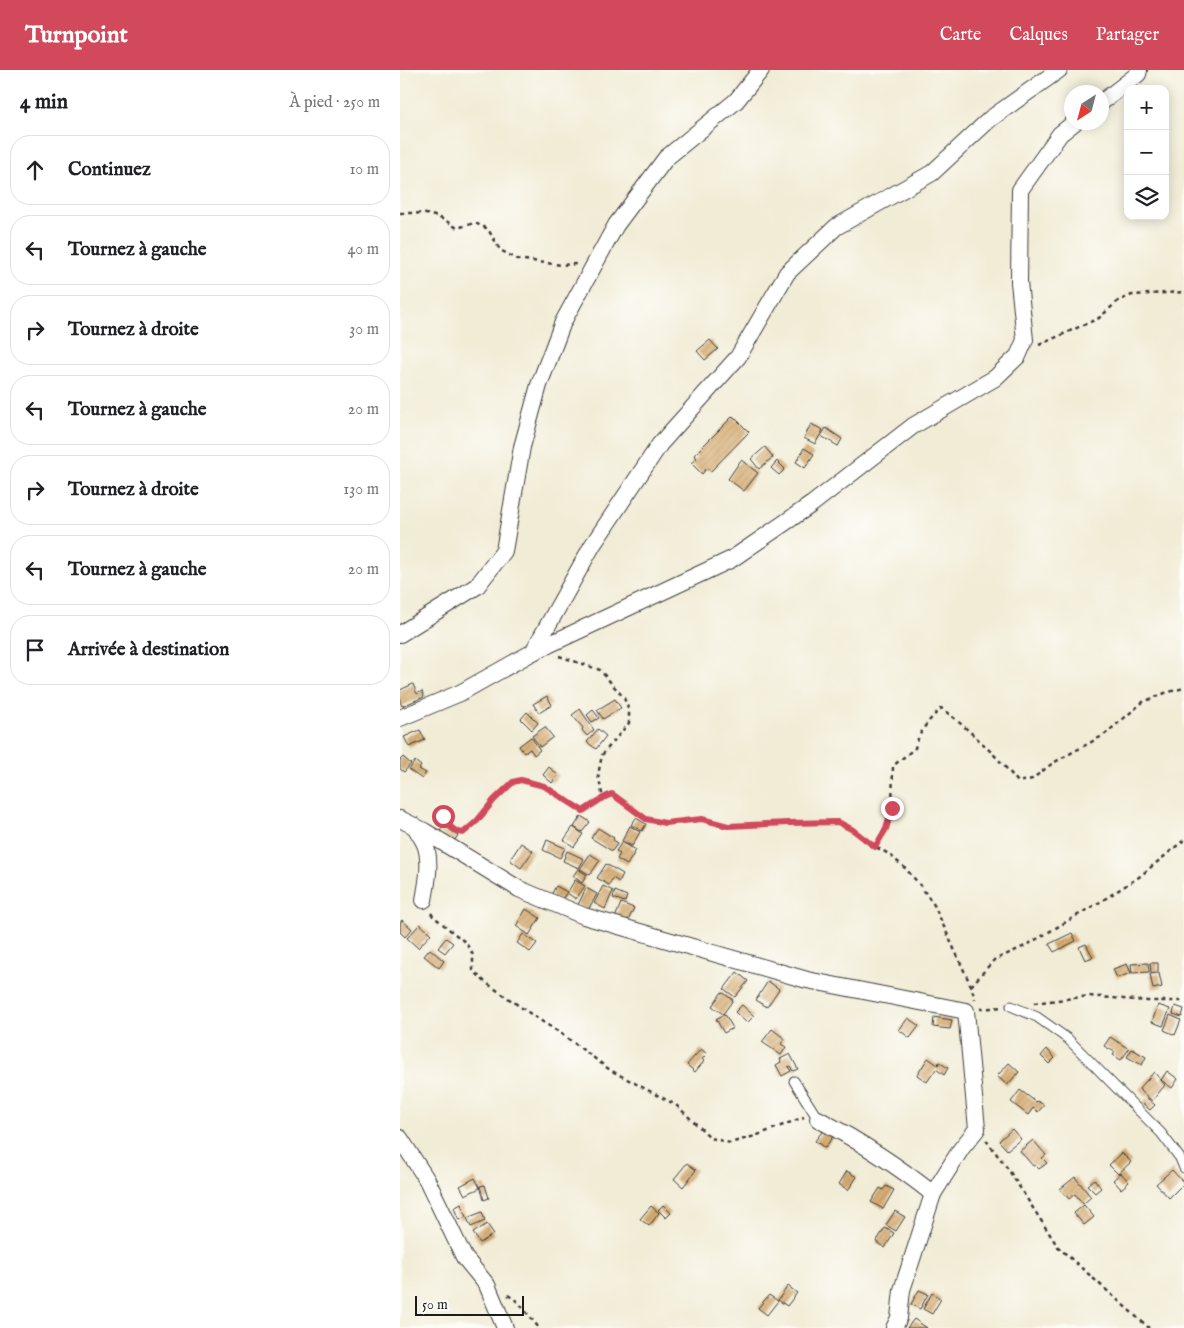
<!DOCTYPE html>
<html lang="fr">
<meta charset="utf-8">
<style>
:root{--surface:#fff;--page:#f6f6f6;--text:#202124;--muted:#757577;--line:#e0e0e0;--accent:#d1495b}
body{margin:0;font-family:"IM FELL English",serif;background:var(--page);color:var(--text)}
.controls{position:absolute;right:15px;top:15px;display:grid;overflow:hidden;border-radius:10px;box-shadow:0 2px 12px #0003}
.controls button{width:45px;height:45px;display:grid;place-items:center;padding:0;border:0;border-bottom:1px solid var(--line);background:var(--surface);color:var(--text);font:25px sans-serif}
.compass{position:absolute;left:664px;top:15px;width:45px;height:45px;border-radius:50%;background:var(--surface);box-shadow:0 2px 12px #0003;rotate:216deg}
.scale{position:absolute;left:15px;bottom:12px;width:109px;box-sizing:border-box;padding-left:5px;border:2px solid #1c1c1c;border-top:0;font-size:14px;line-height:18px;white-space:nowrap;color:#1c1c1c;-webkit-text-stroke:4px #fdfcf7;paint-order:stroke}
.stop{position:absolute;width:15px;height:15px;margin:-11px;border:4px solid #d1495b;border-radius:50%;background:#fff}
.stop.end{background:#d1495b;border-color:#fff;box-shadow:0 1px 5px #0008}
.list{margin:0;padding:0;list-style:none}
h2{display:flex;justify-content:space-between;align-items:center;height:65px;margin:0;padding:0 20px;font-size:21px}
h2 small{font-size:16px;font-weight:400;color:var(--muted)}
.list li{display:grid;grid-template-columns:32px 1fr auto;gap:15px;align-items:center;box-sizing:border-box;height:70px;margin:0 10px 10px;padding:0 10px;border:1px solid var(--line);border-radius:20px}
.list b{display:block;font-size:19px;white-space:nowrap}
.list em{font-size:16px;font-style:normal;color:var(--muted)}
.icon{flex:none;width:28px;height:28px;fill:none;stroke:currentColor;stroke-width:2;stroke-linecap:round;stroke-linejoin:round}
.map{position:relative;flex:none;width:784px;height:1258px;overflow:hidden}
header{display:flex;align-items:center;gap:30px;box-sizing:border-box;height:70px;padding:0 25px;background:var(--accent);color:#fff}
header strong{font-size:24px}
nav{display:flex;gap:28px;margin-inline-start:auto;font-size:18px}
main{display:flex}
aside{flex:1;background:var(--surface)}
.map>svg:first-child{display:block}
</style>
<header>
<strong>Turnpoint</strong>
<nav><a>Carte</a><a>Calques</a><a>Partager</a></nav>
</header>
<main>
<aside>
<h2>4 min<small>À pied · 250 m</small></h2>
<ul class="list">
<li><svg class="icon" aria-label="ahead" viewBox="0 0 24 24"><path d="M12 20V5M6 11l6-6 6 6"/></svg><div><b>Continuez</b></div><em>10 m</em></li>
<li><svg class="icon" aria-label="left" viewBox="0 0 24 24"><path d="M17 20v-9H6M10 6l-5 5 5 5"/></svg><div><b>Tournez à gauche</b></div><em>40 m</em></li>
<li><svg class="icon" aria-label="right" viewBox="0 0 24 24"><path d="M7 20v-9h11M14 6l5 5-5 5"/></svg><div><b>Tournez à droite</b></div><em>30 m</em></li>
<li><svg class="icon" aria-label="left" viewBox="0 0 24 24"><path d="M17 20v-9H6M10 6l-5 5 5 5"/></svg><div><b>Tournez à gauche</b></div><em>20 m</em></li>
<li><svg class="icon" aria-label="right" viewBox="0 0 24 24"><path d="M7 20v-9h11M14 6l5 5-5 5"/></svg><div><b>Tournez à droite</b></div><em>130 m</em></li>
<li><svg class="icon" aria-label="left" viewBox="0 0 24 24"><path d="M17 20v-9H6M10 6l-5 5 5 5"/></svg><div><b>Tournez à gauche</b></div><em>20 m</em></li>
<li><svg class="icon" aria-label="arrive" viewBox="0 0 24 24"><path d="M6 21V4h12l-3 4 3 4H6"/></svg><div><b>Arrivée à destination</b></div></li>
</ul>
</aside>
<div class="map">
<svg width="784" height="1258" viewBox="0 0 784 1258">
<defs>
<pattern id="building-hatch" width="6" height="6" patternUnits="userSpaceOnUse" patternTransform="scale(1.25)"><rect width="6" height="6" fill="#d7ad73"/><path d="M-1 1l2-2M0 6l6-6M5 7l2-2" fill="none" stroke="#b89463"/></pattern>
</defs>
<rect width="100%" height="100%" fill="#fdfcf7"/>
<filter id="ink" filterUnits="userSpaceOnUse"><feTurbulence type="fractalNoise" baseFrequency=".02" numOctaves="2"/><feDisplacementMap in="SourceGraphic" scale="10" xChannelSelector="R" yChannelSelector="G"/><feConvolveMatrix kernelMatrix="1 2 1 2 8 2 1 2 1" color-interpolation-filters="sRGB"/></filter>
<filter id="wash" filterUnits="userSpaceOnUse"><feTurbulence type="fractalNoise" baseFrequency=".0096" numOctaves="4" result="noise"/><feDisplacementMap in="SourceGraphic" scale="20" xChannelSelector="R" yChannelSelector="G"/><feGaussianBlur stdDeviation="1.12" result="paint"/><feColorMatrix in="noise" values="0 0 0 0 0 0 0 0 0 0 0 0 0 0 0 0 0 1.4 0 .05"/><feComposite in="paint" operator="in"/></filter>
<g filter="url(#wash)">
<rect width="100%" height="100%" fill="#f1ecd6"/>
<g id="blocks">
<g fill="url(#building-hatch)">
<polygon points="310,270 318,279 305,290 297,281"/>
<polygon points="333,346 349,362 311,401 307,398 302,404 291,393 297,388 294,385"/>
<polygon points="411,354 423,360 415,374 404,368"/>
<polygon points="426,358 442,369 438,376 421,366"/>
<polygon points="365,377 373,387 359,399 351,389"/>
<polygon points="404,378 414,384 405,398 396,392"/>
<polygon points="341,390 358,403 344,421 328,409"/>
<polygon points="377,391 385,399 379,405 371,398"/>
<polygon points="13,614 17,624 22,621 24,627 2,636 0,632 0,620"/>
<polygon points="147,626 152,635 139,643 133,634"/>
<polygon points="215,629 221,638 203,649 197,640"/>
<polygon points="180,639 194,660 187,666 182,660 183,658 172,645"/>
<polygon points="193,640 199,648 192,652 187,645"/>
<polygon points="127,642 138,653 132,660 121,649"/>
<polygon points="145,657 153,667 140,677 132,666"/>
<polygon points="198,659 206,666 196,679 187,672"/>
<polygon points="20,660 25,670 9,677 4,667"/>
<polygon points="131,667 140,680 134,685 130,679 124,683 119,676"/>
<polygon points="3,687 11,694 4,702 0,699 0,690"/>
<polygon points="15,691 21,696 19,699 26,703 22,709 9,700"/>
<polygon points="149,697 158,705 152,713 143,705"/>
<polygon points="181,746 190,752 182,762 174,757"/>
<polygon points="236,748 246,754 242,761 231,755"/>
<polygon points="44,755 58,765 53,773 39,763"/>
<polygon points="230,756 240,762 232,776 222,771"/>
<polygon points="173,757 183,764 174,777 164,770"/>
<polygon points="198,758 214,768 213,770 218,773 212,781 191,768"/>
<polygon points="147,770 165,778 160,788 143,780"/>
<polygon points="222,772 236,780 227,795 217,789 220,784 216,781"/>
<polygon points="121,773 133,781 121,798 110,790"/>
<polygon points="167,781 184,789 179,798 163,791"/>
<polygon points="190,784 200,790 190,805 180,799"/>
<polygon points="206,794 223,804 219,812 213,808 209,815 197,808"/>
<polygon points="178,799 187,805 182,813 173,806"/>
<polygon points="175,810 185,816 176,829 167,823"/>
<polygon points="156,816 167,822 161,831 151,825"/>
<polygon points="203,816 213,821 205,839 194,833"/>
<polygon points="186,818 197,824 188,840 178,835"/>
<polygon points="215,821 227,826 225,832 213,828"/>
<polygon points="221,833 234,838 227,853 215,848"/>
<polygon points="126,839 140,848 129,865 116,856"/>
<polygon points="2,850 12,859 5,867 0,862 0,853"/>
<polygon points="20,854 31,864 18,878 7,868"/>
<polygon points="672,863 676,871 654,882 649,874"/>
<polygon points="123,864 137,873 130,882 117,873"/>
<polygon points="46,868 53,873 45,883 38,878"/>
<polygon points="686,874 693,887 685,890 679,877"/>
<polygon points="30,879 44,891 39,898 24,886"/>
<polygon points="748,893 749,902 732,903 731,894"/>
<polygon points="750,893 758,893 758,901 751,902"/>
<polygon points="727,894 731,903 717,908 713,899"/>
<polygon points="337,902 348,911 335,927 324,919"/>
<polygon points="759,903 762,917 753,919 750,904"/>
<polygon points="368,911 379,919 367,937 356,930"/>
<polygon points="322,922 333,930 323,944 312,936"/>
<polygon points="342,935 354,946 347,953 335,942"/>
<polygon points="758,935 770,939 763,956 752,952"/>
<polygon points="775,936 784,939 782,947 773,944"/>
<polygon points="325,944 333,958 324,963 316,949"/>
<polygon points="770,945 781,950 775,965 764,960"/>
<polygon points="534,947 552,950 550,959 533,957"/>
<polygon points="508,948 519,956 510,968 499,960"/>
<polygon points="372,959 385,969 381,974 386,977 381,985 362,972"/>
<polygon points="710,967 729,979 721,990 713,985 715,982 704,976"/>
<polygon points="301,979 307,984 302,989 304,991 295,1002 287,995"/>
<polygon points="647,979 655,988 649,994 641,986"/>
<polygon points="732,979 746,987 742,995 727,987"/>
<polygon points="390,984 398,999 393,1001 390,996 388,997 391,1001 382,1006 376,995 381,992 380,989"/>
<polygon points="528,988 538,995 539,992 548,998 544,1005 536,999 527,1012 517,1005"/>
<polygon points="609,993 619,1002 607,1015 597,1006"/>
<polygon points="767,1001 778,1009 772,1018 761,1010"/>
<polygon points="754,1002 765,1015 752,1031 739,1019"/>
<polygon points="620,1020 636,1032 637,1031 644,1035 638,1042 633,1038 628,1045 611,1032"/>
<polygon points="747,1028 755,1035 750,1040 742,1033"/>
<polygon points="425,1058 434,1065 425,1078 415,1071"/>
<polygon points="612,1059 621,1069 607,1080 599,1071"/>
<polygon points="633,1070 646,1085 642,1088 647,1093 639,1099 635,1095 633,1096 620,1081"/>
<polygon points="722,1083 731,1092 718,1104 709,1095"/>
<polygon points="287,1093 296,1100 283,1117 274,1109"/>
<polygon points="772,1100 784,1113 769,1128 756,1114"/>
<polygon points="447,1101 457,1107 448,1120 439,1114"/>
<polygon points="721,1103 729,1112 721,1119 713,1110"/>
<polygon points="675,1107 691,1127 683,1134 675,1124 669,1129 660,1119"/>
<polygon points="75,1108 80,1118 65,1125 60,1116"/>
<polygon points="694,1109 701,1118 695,1123 687,1115"/>
<polygon points="85,1115 89,1128 84,1130 80,1116"/>
<polygon points="486,1116 494,1120 483,1139 471,1132 480,1118 483,1120"/>
<polygon points="61,1134 66,1147 59,1150 54,1138"/>
<polygon points="263,1135 271,1143 266,1148 258,1140"/>
<polygon points="684,1135 694,1147 684,1155 674,1143"/>
<polygon points="251,1136 259,1143 249,1156 240,1149"/>
<polygon points="495,1141 505,1147 496,1161 486,1155"/>
<polygon points="82,1142 85,1151 71,1157 67,1148"/>
<polygon points="87,1154 94,1164 80,1173 73,1163"/>
<polygon points="485,1158 494,1163 485,1178 476,1172"/>
<polygon points="388,1216 397,1223 387,1236 378,1230"/>
<polygon points="519,1220 528,1224 520,1239 511,1234"/>
<polygon points="532,1223 541,1229 532,1244 523,1239"/>
<polygon points="369,1225 378,1231 367,1245 358,1238"/>
<polygon points="514,1249 527,1258 507,1258"/>
</g>
</g>
</g>
<g filter="url(#ink)">
<use href="#blocks" fill-opacity="0" stroke="#3c3b38" stroke-width="1"/>
<g fill="none" stroke-linecap="round" stroke-linejoin="round">
<g stroke="#3c3b38" stroke-width="11">
<g id="service">
<polyline points="611,936 637,947 668,969 761,1063 780,1088 784,1098"/>
<polyline points="394,1011 418,1049"/>
</g>
</g>
<g stroke="#3c3b38" stroke-width="18">
<g id="minor">
<polyline points="702,32 738,4 739,0"/>
<polyline points="0,564 77,516 104,481 122,377 139,315 163,252 216,155 266,88 336,31 361,0"/>
<polyline points="133,582 192,476 260,374 338,287 387,203 436,157 532,103 590,49 659,0"/>
<polyline points="0,648 60,623 133,582 332,489 412,434 513,356 595,308 618,286 625,270 619,212 620,120 660,64 675,52"/>
<polyline points="0,749 24,761 119,819 184,846 407,910 566,941 577,1059 561,1079 533,1124 502,1220 499,1248 494,1258"/>
<path d="M15,756C18,763 24,770 26,777C31,794 27,813 24,830"/>
<path d="M418,1049C459,1071 497,1095 533,1124"/>
<polyline points="0,1068 27,1110 64,1187 87,1215 105,1258"/>
</g>
</g>
<g stroke="#3c3b38" stroke-width="2.5" stroke-dasharray="4 4" stroke-linecap="butt">
<path d="M0,143C26,143 36,143 57,158L75,153L88,159L100,180L117,189L161,195L177,194"/>
<polyline points="639,275 699,248 718,231 732,225 784,222"/>
<polyline points="159,586 200,600 224,628 229,641 229,653 202,685 198,705 203,728"/>
<path d="M35,750L39,746H43C48,753 53,762 63,763L77,751L94,730L113,712L121,710L144,716L183,741L203,728L212,723L245,749L265,753L302,749L328,756L388,753L438,752L453,760L470,774L489,784L506,799L520,815L534,835L571,916L575,929"/>
<path d="M475,777L486,759L492,738L493,696L515,678L519,666L527,653L541,638C570,660 595,684 618,712L632,709L653,693L704,665L743,632L765,623L784,618"/>
<polyline points="31,843 33,846 66,873 73,885 73,900 85,912 135,947 162,964 210,1000 276,1035 311,1068 330,1073 355,1066 404,1047"/>
<polyline points="571,916 594,890 625,876 700,832 739,807 784,770"/>
<polyline points="634,933 689,926 747,931 784,931"/>
<polyline points="580,939 602,937"/>
<polyline points="586,1070 608,1099 658,1177 749,1258"/>
<polyline points="108,1225 118,1232 139,1258"/>
</g>
<use href="#service" stroke="#fff" stroke-width="9"/>
<use href="#minor" stroke="#fff" stroke-width="16"/>
</g>
</g>
<g fill="none" stroke-linecap="round" stroke-linejoin="round" filter="url(#ink)">
<path stroke="#d1495b" stroke-width="6" d="M43,746C48,754 53,762 63,763L77,751L94,730L113,712L121,710L144,716L183,741L203,728L212,724L246,749L265,753L302,749L328,756L388,753L438,752L453,760L475,777L486,759L492,738"/>
</g>
</svg>
<div class="controls">
<button>+</button>
<button>−</button>
<button><svg class="icon" aria-label="layers" viewBox="0 0 24 24"><path d="M12 4l9 5-9 5-9-5zM3 14l9 5 9-5"/></svg></button>
</div>
<svg class="compass" viewBox="-18 -18 36 36"><path d="M0-13l5 13h-10z" fill="#e53935"/><path d="M0 13l5-13h-10z" fill="#757577"/></svg>
<div class="scale">50 m</div>
<div class="stop" style="left:43px;top:746px"></div>
<div class="stop end" style="left:492px;top:738px"></div>
</div>
</main>
